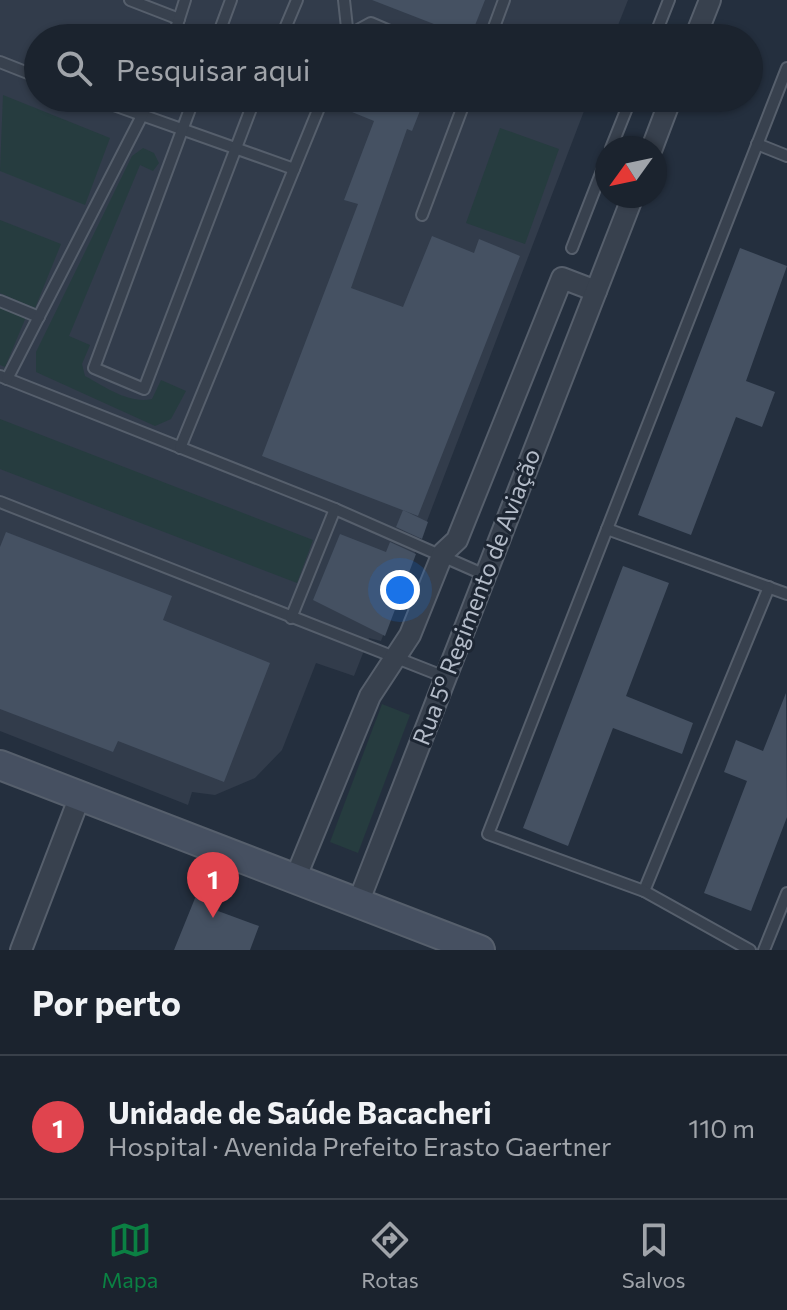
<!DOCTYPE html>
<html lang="pt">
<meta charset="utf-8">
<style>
:root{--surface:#1b232e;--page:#282f3a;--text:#f1f3f6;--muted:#a0a4aa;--line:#39404a;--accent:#0b8043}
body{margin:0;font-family:Commissioner,sans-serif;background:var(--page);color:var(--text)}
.compass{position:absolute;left:595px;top:136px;width:72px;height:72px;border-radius:50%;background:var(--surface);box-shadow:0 2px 6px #0004;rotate:237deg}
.you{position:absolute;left:400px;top:590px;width:28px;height:28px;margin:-20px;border:6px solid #fff;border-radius:50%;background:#1a73e8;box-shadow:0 0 0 12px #1a73e833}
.badge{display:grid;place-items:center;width:52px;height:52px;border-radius:50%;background:var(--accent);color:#fff;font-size:26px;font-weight:700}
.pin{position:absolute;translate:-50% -66px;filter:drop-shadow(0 2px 4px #0008)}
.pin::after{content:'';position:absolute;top:42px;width:28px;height:24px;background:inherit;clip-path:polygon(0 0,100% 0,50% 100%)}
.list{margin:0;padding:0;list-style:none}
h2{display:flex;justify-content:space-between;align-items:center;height:104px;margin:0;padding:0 32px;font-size:34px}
h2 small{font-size:26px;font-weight:400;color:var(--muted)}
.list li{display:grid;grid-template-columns:52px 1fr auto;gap:24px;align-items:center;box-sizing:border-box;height:144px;padding:0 32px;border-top:2px solid var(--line)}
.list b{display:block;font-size:30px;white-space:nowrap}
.list p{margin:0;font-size:26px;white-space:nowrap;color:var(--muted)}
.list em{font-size:26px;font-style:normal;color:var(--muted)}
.icon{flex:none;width:44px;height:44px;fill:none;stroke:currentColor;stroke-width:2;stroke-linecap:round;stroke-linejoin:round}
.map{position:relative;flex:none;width:787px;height:950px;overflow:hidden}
.search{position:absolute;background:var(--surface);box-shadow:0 2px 6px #0004;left:24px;right:24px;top:24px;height:88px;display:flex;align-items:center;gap:20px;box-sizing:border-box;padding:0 28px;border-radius:44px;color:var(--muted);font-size:30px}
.sheet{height:248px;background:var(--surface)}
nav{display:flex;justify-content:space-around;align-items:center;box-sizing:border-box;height:112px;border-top:2px solid var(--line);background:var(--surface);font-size:22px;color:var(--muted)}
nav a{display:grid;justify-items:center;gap:4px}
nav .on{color:var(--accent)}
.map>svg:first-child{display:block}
</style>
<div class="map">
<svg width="787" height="950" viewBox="0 0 787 950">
<rect width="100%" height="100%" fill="#242f3e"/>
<polygon fill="#323c4b" points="0,0 628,0 613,38 38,38 38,98 589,98 381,641 369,638 354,676 316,663 282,750 255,778 215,795 192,792 188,805 0,731"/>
<g fill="#263c3f">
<polygon points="3,95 110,138 85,205 0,171"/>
<polygon points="500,128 559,149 525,244 466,223"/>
<path d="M143,148L154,153L159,163L153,171L140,165L69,336L90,345L82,364L85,376C105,387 129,404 152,399L161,380L186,391L171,419L155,426L36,372V352L132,156Z"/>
<polygon points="0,220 61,244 35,308 0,293"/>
<polygon points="0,306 26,317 5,367 0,365"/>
<polygon points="0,419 313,540 297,583 0,469"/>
<polygon points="382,704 410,715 358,853 330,842"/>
</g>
<g fill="#455162">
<polygon points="372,0 485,0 470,38"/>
<polygon points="331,98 425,98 412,131 407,129 351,288 403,307 432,236 474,253 479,239 520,256 418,516 262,456 358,204 344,200 374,121 330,103"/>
<polygon points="740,248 787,266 746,381 775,392 762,427 736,417 691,535 638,515"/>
<polygon points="403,510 428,522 422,539 396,527"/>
<polygon points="6,532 172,596 163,620 270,663 224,782 118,741 113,752 0,709 0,547"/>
<polygon points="340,534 386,552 390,542 416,554 385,636 313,600"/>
<polygon points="623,566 669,583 626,696 693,723 682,754 613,728 568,846 523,828"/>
<polygon points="786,693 787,817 751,911 704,893 747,781 724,772 736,740 763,751"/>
<polygon points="204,876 228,886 218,911 259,926 250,950 174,950"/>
</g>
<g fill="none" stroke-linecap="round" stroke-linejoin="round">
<g stroke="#565f6c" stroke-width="14">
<g id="lane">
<polyline points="130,0 179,19"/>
<polyline points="344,0 348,37"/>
<polyline points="349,35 371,23 406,38"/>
<polyline points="173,38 185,0"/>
<polyline points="217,38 231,0"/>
<polyline points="281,38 297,0"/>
<polyline points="490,38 504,0"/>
<polyline points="654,38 669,0"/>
<polyline points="0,62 38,77"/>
<polyline points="94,98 294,169"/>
<polyline points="194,98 94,368 144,389 255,98"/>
<polyline points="757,144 787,156"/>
<polyline points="611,148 631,98"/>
<polyline points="422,215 466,98"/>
<polyline points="572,248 607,158"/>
<polyline points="0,301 39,317"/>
<polyline points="0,376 335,509 485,575"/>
<polyline points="7,379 151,98"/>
<polyline points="180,448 323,98"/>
<polyline points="0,502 445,677"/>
<polyline points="607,529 787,594"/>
<polyline points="291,618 335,509"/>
<polyline points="644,891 769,587"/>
<polyline points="750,950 644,891 488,834 787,68"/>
<polyline points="764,950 787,893"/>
</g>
</g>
<g stroke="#565f6c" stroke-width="24">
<g id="street">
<polyline points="695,38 710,0"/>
<polyline points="652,148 671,98"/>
<polyline points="295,879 370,696 410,635 443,553 457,540 562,278 596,291"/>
<polyline points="358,903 633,196"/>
<polyline points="21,950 80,796"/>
</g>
</g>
<g stroke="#565f6c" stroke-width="32">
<polyline id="secondary" points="0,765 480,950"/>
</g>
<use href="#lane" stroke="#38414e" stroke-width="10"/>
<use href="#street" stroke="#38414e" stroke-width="20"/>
<use href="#secondary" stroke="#465061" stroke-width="28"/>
</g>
<g text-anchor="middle" stroke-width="6" stroke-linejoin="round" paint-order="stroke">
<g font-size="24" fill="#b4bcc9" stroke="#1d2633">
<text transform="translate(477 597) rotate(-69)" y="8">Rua 5º Regimento de Aviação</text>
</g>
</g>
</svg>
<svg class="compass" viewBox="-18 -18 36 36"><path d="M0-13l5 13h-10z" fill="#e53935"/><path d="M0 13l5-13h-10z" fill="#a0a4aa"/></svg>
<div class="you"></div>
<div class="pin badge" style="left:213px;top:918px;background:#e0444e">1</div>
<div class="search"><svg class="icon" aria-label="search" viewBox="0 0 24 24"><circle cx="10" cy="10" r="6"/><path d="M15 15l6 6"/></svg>Pesquisar aqui</div>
</div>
<section class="sheet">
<h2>Por perto<small></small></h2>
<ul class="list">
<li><span class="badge" style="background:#e0444e">1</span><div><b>Unidade de Saúde Bacacheri</b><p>Hospital · Avenida Prefeito Erasto Gaertner</p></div><em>110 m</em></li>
</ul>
</section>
<nav>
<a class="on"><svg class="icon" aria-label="map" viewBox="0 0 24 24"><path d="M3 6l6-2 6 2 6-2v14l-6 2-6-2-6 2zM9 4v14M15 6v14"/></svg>Mapa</a>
<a><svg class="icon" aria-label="directions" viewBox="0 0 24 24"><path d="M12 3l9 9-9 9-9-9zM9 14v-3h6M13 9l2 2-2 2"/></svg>Rotas</a>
<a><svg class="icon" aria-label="saved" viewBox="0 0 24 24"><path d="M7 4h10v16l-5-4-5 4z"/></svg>Salvos</a>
</nav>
